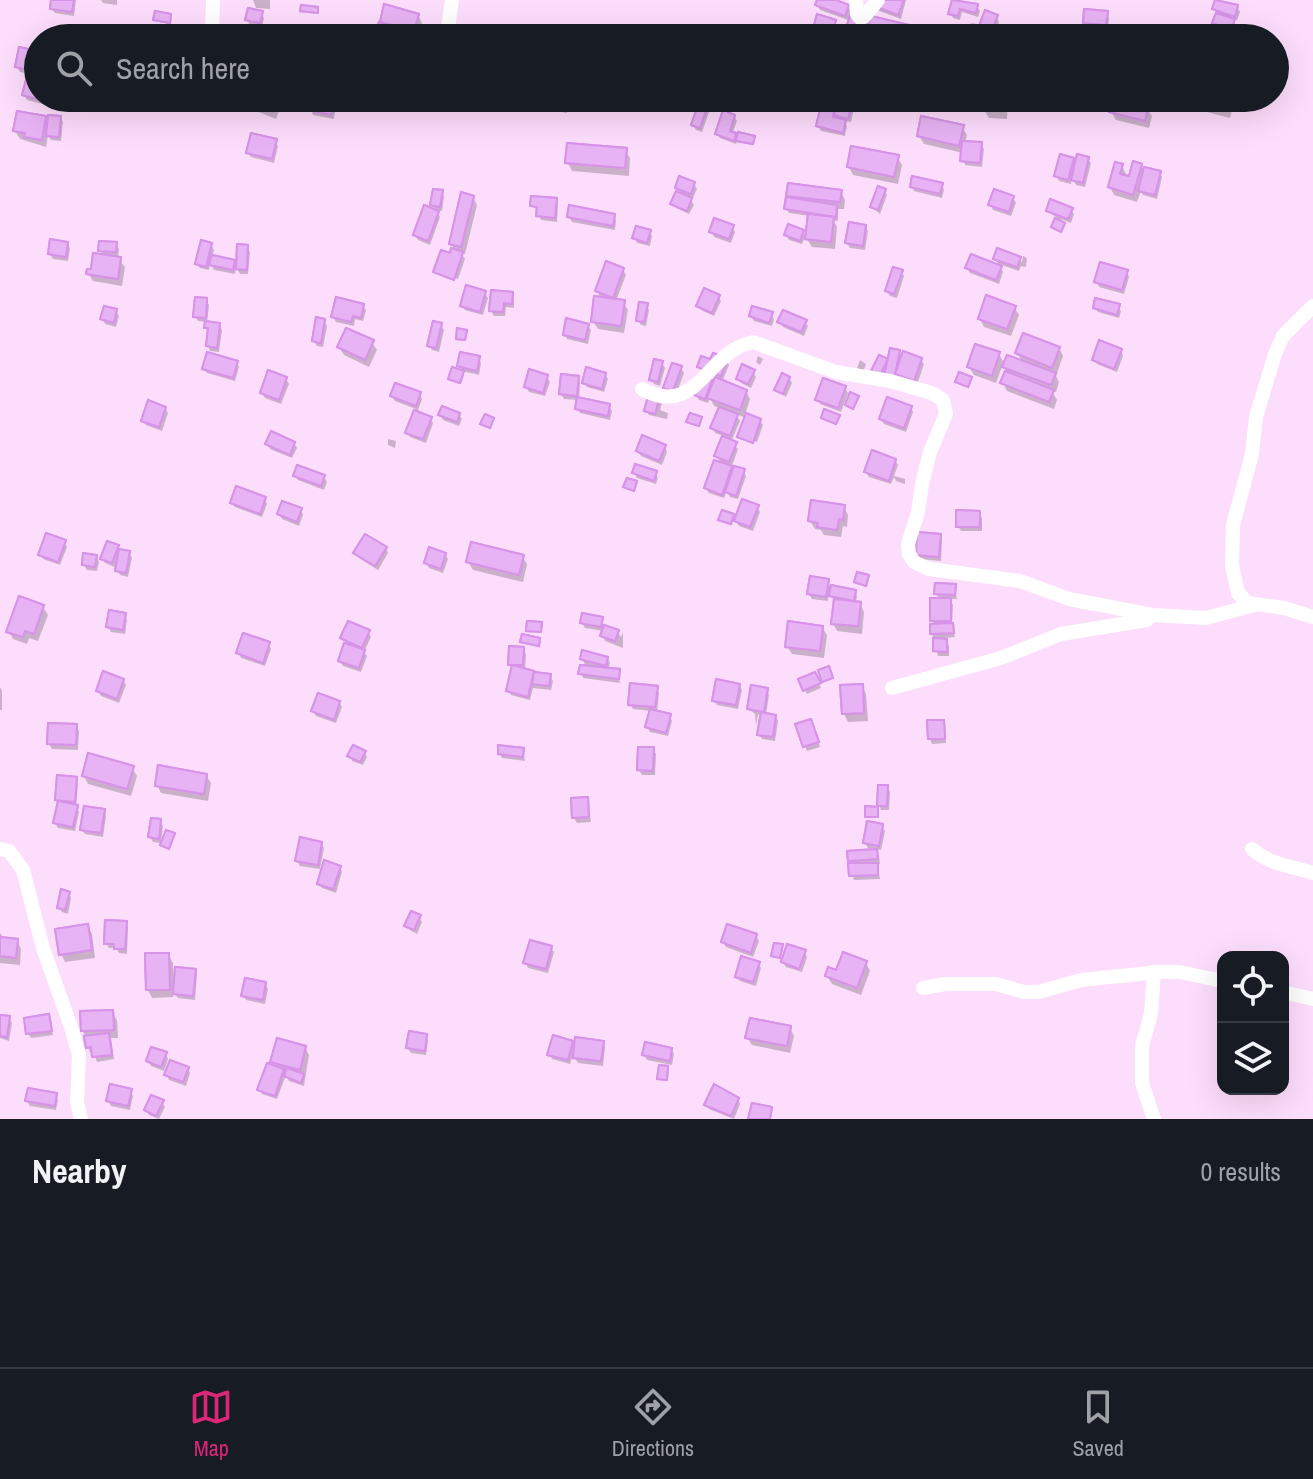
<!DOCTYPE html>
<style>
:root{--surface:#171b24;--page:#242831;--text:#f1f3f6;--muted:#9ea1a6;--line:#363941;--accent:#db2777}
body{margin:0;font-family:"Archivo Narrow",sans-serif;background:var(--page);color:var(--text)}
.controls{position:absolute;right:24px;bottom:24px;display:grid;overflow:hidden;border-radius:16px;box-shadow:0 8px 32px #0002}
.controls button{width:72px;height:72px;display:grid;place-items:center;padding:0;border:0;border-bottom:2px solid var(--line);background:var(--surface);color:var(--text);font:40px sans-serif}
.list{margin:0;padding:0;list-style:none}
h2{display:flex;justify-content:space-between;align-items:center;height:104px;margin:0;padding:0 32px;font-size:34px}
h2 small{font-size:26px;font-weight:400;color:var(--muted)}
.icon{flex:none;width:44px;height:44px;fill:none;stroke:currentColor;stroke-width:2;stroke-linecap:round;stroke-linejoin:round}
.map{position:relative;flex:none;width:1313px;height:1119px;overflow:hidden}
.search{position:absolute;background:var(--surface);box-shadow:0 8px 32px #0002;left:24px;right:24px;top:24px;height:88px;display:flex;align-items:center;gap:20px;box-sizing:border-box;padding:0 28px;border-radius:44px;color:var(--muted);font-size:30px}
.sheet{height:248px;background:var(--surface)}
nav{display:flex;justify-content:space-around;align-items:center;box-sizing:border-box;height:112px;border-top:2px solid var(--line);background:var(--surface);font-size:22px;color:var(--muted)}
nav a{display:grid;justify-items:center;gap:4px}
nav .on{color:var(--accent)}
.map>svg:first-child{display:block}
</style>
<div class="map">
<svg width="1313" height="1119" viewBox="0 0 1313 1119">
<rect width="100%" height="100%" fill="#fdddfc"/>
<g fill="#0003">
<polygon points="53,0 76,0 74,16 55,13 52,9"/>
<polygon points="101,0 117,0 117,5 103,3"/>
<polygon points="253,0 270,0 270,9 256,8"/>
<polygon points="819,0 830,0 848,6 853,15 924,31 928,38 873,38 867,28 864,38 850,38 846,33 851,21 820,10 817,5"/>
<polygon points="879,0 906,0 901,19 879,11 877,6"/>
<polygon points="954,0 977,6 980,11 978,17 962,12 960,20 953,18 951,14"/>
<polygon points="1217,0 1237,7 1240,12 1237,20 1232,18 1236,26 1233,35 1235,38 1209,38 1217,28 1214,23 1217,14 1214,9"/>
<polygon points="261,13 264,18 262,27 250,25 247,20"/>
<polygon points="1107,13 1109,18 1108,29 1087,27 1085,22"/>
<polygon points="418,15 422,23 420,31 385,21 385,25 419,35 418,38 397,32 395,38 376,38 385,26 382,21"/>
<polygon points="996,17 999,22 993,38 981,38 979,31 970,27 971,23 977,24 980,30"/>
<polygon points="834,21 837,26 835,34 844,38 828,38 830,32 819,29 816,24"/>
<polygon points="38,53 38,98 48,98 46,105 27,100 24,95 30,74 20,72 17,67"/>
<polygon points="247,98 284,98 276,119 251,109 246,101"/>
<polygon points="313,98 337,98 334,119 313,115 311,110"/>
<polygon points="388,98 419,98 416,109 390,102"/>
<polygon points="548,98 570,98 567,113 550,110 547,105"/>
<polygon points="841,98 855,98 856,100 851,122 844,121 847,126 845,136 821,131 818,126 823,104 838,107"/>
<polygon points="985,98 1030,98 1029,111 1013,109 1008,100 1007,119 989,118 984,110"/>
<polygon points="1115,98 1153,98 1151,108 1146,107 1152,116 1149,128 1116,120 1111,112"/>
<polygon points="1191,98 1235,98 1230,118 1195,109"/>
<polygon points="707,107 709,112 702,132 696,130 693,125"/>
<polygon points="734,116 737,121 732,134 738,140 753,137 753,145 737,142 736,144 720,138 717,134"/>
<polygon points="45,118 49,125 60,118 63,122 61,141 51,140 48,135 46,147 20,139 15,131"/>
<polygon points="962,127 967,135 965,143 981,144 984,149 982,167 965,165 963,153 924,144 919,136"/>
<polygon points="275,141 278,146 274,163 251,157 248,152"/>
<polygon points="625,150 630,158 629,176 572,171 568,163"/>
<polygon points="897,157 902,165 898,184 853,175 849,167"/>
<polygon points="1073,159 1076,165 1088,159 1091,163 1085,187 1076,185 1072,178 1071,184 1059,181 1057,176"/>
<polygon points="1141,165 1145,172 1160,172 1162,177 1157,199 1143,195 1141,191 1137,202 1114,195 1110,187 1122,166 1126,174 1125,177 1130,179"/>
<polygon points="694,184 697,189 693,198 688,196 694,205 689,214 676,208 673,203 682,196 677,187"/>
<polygon points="942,185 944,190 942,198 914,191 912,186"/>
<polygon points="884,190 887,195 880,214 872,207"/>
<polygon points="442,192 444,197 442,211 436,210 440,217 430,245 418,240 415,235 436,212 432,205"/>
<polygon points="841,192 845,200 844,209 838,209 838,221 833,220 837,227 835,249 812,247 807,239 810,216 789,213 786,208 790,199 788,195"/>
<polygon points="473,197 477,205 465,254 461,253 465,259 458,279 436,271 436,274 435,272 451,256 453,248 451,244"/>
<polygon points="1013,198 1016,203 1011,216 993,210 991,205"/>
<polygon points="555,200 558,205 557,222 541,220 539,211 532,206"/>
<polygon points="1071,210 1074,214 1071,223 1061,219 1065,226 1062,232 1054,228 1057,218 1048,211"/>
<polygon points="614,216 616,220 615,230 572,222 569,217"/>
<polygon points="732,227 735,232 731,243 714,237 712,232"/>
<polygon points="865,227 868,231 865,250 850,248 847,243"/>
<polygon points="802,231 805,236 802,244 789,240 786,235"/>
<polygon points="650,232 652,236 650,246 637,243 635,238"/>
<polygon points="67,243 70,248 68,261 53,259 50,254"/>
<polygon points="116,244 119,249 118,259 125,267 122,286 93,281 88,273 104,256 100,250"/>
<polygon points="211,245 214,250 212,257 234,262 238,268 247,247 250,252 248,274 240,274 236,267 235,274 214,270 210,263 209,270 200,268 197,264"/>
<polygon points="1023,256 1027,258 1026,267 1021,266 1019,271 999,264 1003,272 999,284 970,273 967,268 1000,267 995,259 1019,258 1022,262"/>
<polygon points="623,270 626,275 616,301 623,302 628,310 624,333 598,329 593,321 601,299 597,291"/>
<polygon points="901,271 904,276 897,298 890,296 887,291"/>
<polygon points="1127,272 1129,277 1124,294 1099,287 1097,282"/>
<polygon points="485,293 488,298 483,315 465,310 462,306"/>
<polygon points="512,294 514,299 514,308 506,307 505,316 494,316 491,311"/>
<polygon points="718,296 721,301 714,316 701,310 699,306"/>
<polygon points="206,300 209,305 207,323 219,325 222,330 219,352 210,351 208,346 206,322 198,321 195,316"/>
<polygon points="646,305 649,310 646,326 641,325 638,320"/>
<polygon points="363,306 366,310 363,321 355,319 354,326 336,322 333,317"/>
<polygon points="1118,306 1121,311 1119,318 1098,312 1095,307"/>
<polygon points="1014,307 1019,315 1011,336 984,327 980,319"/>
<polygon points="116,311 119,316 116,327 105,324 103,319"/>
<polygon points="771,314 774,319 772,326 754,321 751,316"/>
<polygon points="324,321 327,326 323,347 317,346 314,341"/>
<polygon points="780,322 805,322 808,326 804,336 783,327"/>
<polygon points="441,325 444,330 439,352 432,350 429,345"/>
<polygon points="588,326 591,330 588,344 567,339 565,334"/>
<polygon points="372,342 377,350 369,367 344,355 339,347"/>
<polygon points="1059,348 1063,356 1056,376 1059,382 1056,392 1052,391 1057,400 1054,409 1007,391 1003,383 1007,371 1003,364 996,383 974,375 969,367 999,354 1005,365 1023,363 1017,353"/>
<polygon points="1121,351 1123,356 1117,372 1097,364 1094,359"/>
<polygon points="899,352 902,358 921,360 924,364 917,385 877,376 880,358 889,362"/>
<polygon points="758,356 763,359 760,365 756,362"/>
<polygon points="479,358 481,363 479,375 462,371 464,375 461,384 451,381 463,373 459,366"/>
<polygon points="726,360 729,365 722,382 746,391 750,399 745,415 760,421 763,425 757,442 740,436 740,438 739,437 746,418 736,414 740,421 731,442 738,449 732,466 729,465 733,474 743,471 746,476 738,499 730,497 727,491 724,498 709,493 706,488 722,465 717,456 724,436 715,433 713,428 720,408 714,406 710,398 708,403 699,400 696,395 711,381 714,386 717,377 702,371 699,366"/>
<polygon points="860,360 866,364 863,372 857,368"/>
<polygon points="236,362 239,367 235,381 207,373 204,368"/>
<polygon points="662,363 665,368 660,386 654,384 651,379"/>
<polygon points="681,368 684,373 676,395 668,392"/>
<polygon points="753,372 756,377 751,388 741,383 738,379"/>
<polygon points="605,374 608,379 604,392 587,387 584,382"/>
<polygon points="547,377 550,382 545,396 529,392 526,387"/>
<polygon points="578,378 580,383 579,399 609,406 612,411 610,420 580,413 577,408 579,400 564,399 561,394"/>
<polygon points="789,378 792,383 786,397 777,390"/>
<polygon points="286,379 289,384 281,404 265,398 262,393"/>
<polygon points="845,388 848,393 841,412 820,404 818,400"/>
<polygon points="419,394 422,399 417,413 430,418 433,423 426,443 410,437 407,432 416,409 395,401 392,396"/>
<polygon points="663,399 660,410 668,413 667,419 649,415 646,410"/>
<polygon points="911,407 913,412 906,432 884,424 881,419"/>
<polygon points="165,408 168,413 162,431 146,425 143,420"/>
<polygon points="441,415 459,415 462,419 459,426 443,420"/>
<polygon points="388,439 396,441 395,448 388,445"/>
<polygon points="294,443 297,448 292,458 270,449 268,444"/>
<polygon points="665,447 667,452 662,465 641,456 638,451"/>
<polygon points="895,460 898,465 894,476 905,479 905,484 896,481 894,477 891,484 869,477 866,472"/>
<polygon points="634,473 655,473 658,478 656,484 637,478"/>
<polygon points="295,475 324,477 327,482 324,490 298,480"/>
<polygon points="264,499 267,504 262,517 235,507 232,502"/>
<polygon points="757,507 760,512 753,531 739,526 736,521"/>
<polygon points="844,507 848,515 847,527 843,526 841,537 824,535 821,530 815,529 810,521"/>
<polygon points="301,510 303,515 299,526 282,519 279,514"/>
<polygon points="979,513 982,518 982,531 961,531 958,526"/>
<polygon points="939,536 942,540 941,561 920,559 918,554"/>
<polygon points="64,542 67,547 60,565 43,559 41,554"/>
<polygon points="117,547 120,551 129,553 132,558 128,577 120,575 117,568 105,563 103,559"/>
<polygon points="386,548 388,553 378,570 359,558 356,553"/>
<polygon points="445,554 448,559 443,573 429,568 426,563"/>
<polygon points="522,556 527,564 523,582 473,570 468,562"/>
<polygon points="96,557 99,562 97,571 87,570 84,565"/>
<polygon points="827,581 831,587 855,591 857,596 856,603 860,604 864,612 862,634 837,631 833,623 834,601 829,592 828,601 812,599 809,594"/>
<polygon points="954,586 957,599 949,599 953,605 952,625 955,637 945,638 949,646 949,656 938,656 932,634 935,626 932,620 940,600 936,594"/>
<polygon points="43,607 48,615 38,641 29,638 27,644 13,639 9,631"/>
<polygon points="125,615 127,620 125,634 111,632 108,627"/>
<polygon points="602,619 604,627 618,632 621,637 623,632 623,648 605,641 603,636 604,631 585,628 582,623"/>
<polygon points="822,627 827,635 824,658 792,654 787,646"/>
<polygon points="368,632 371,637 364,652 367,656 361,672 343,666 340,661 346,644 343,638"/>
<polygon points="268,644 271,649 265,666 241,658 239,653"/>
<polygon points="523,649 526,654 525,670 550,676 553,681 551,690 533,688 530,700 511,695 508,691 513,670 510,664"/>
<polygon points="607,658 610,663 608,670 618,671 620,683 583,678 581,673 587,668 582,659"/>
<polygon points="814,674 821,688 807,694 800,680"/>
<polygon points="123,680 126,685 119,703 101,696 98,691"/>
<polygon points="739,685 742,690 738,709 717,705 714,700"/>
<polygon points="862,686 866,694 868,721 848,722 844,714"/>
<polygon points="0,687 2,691 2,710 0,710"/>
<polygon points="656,688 659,693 657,713 670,716 672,721 668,736 650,732 647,727 651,711 633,709 630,704"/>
<polygon points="767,690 769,695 766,715 775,716 778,721 775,741 762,739 759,734 762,715 758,714 756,726 755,714 749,709"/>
<polygon points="339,702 342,707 336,723 316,716 313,711"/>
<polygon points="943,722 946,743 932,744 930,739"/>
<polygon points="797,725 813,726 820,747 807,751"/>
<polygon points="76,726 79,731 78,750 52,749 49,744"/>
<polygon points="653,749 656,754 655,775 642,775 639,770"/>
<polygon points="523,750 525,761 502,758 500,753"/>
<polygon points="364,752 367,757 363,765 352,761 350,756"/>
<polygon points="132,768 137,776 131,796 88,784 84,776"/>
<polygon points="206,775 211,783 208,801 161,793 157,785"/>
<polygon points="76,779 78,784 76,807 79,812 75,831 58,828 55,823 59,803 57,800"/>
<polygon points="887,787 890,792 889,810 881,810 879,805"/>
<polygon points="587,800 591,822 577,823 574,818"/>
<polygon points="104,811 106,816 103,837 85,834 82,830"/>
<polygon points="160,821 163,826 161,843 153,842 150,837"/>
<polygon points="882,826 885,831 881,850 868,848 865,843"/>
<polygon points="321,843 324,848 320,869 300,866 297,861"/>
<polygon points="876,851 879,856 880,864 877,864 880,879 854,880 850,861"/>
<polygon points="339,867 342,872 336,893 322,888 319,884"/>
<polygon points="69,893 71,898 68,914 62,912 59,907"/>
<polygon points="419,917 422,922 417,934 410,930 407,925"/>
<polygon points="125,923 128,928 127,954 119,953 116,948 109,948 106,943"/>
<polygon points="87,926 92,934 95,958 65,962 61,954"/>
<polygon points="0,933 3,937 17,941 21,949 20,965 0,963"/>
<polygon points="756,936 759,941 753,957 726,947 723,942"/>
<polygon points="551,948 554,952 548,973 528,968 526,963"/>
<polygon points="804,952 807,957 802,972 786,967 783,962"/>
<polygon points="168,955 173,963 173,979 194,971 197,975 195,1000 178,998 173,990 173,997 152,998 148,990"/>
<polygon points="758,963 761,968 756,986 740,981 737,977"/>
<polygon points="866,963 870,971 861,995 832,984 827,976"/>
<polygon points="265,984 268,989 265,1004 246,1000 243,995"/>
<polygon points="112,1012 117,1020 118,1038 111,1038 114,1059 97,1062 93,1051 90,1052 88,1047 83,1031"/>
<polygon points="0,1016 9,1018 12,1023 9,1041 0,1038"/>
<polygon points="48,1016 53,1035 31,1038 28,1033"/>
<polygon points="790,1028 794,1036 790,1053 752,1045 747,1037"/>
<polygon points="425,1036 428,1040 426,1055 411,1053 408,1048"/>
<polygon points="602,1042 605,1047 603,1066 578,1063 573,1055 570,1064 552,1059 550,1054 572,1043 576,1049"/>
<polygon points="305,1047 309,1055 304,1086 289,1081 286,1075 277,1099 262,1094 260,1089 277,1069 273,1062"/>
<polygon points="671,1049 674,1054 672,1065 647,1060 644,1055"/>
<polygon points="166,1054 168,1059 164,1071 151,1066 148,1061"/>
<polygon points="187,1068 190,1073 186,1086 169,1080 167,1075"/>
<polygon points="130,1091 133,1096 130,1110 111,1106 108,1101"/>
<polygon points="55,1095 58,1100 56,1110 30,1106 27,1101"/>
<polygon points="738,1099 740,1104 734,1119 709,1109 707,1104"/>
<polygon points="162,1102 165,1107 159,1119 149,1115 146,1110"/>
</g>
<g fill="#e8b3f4" stroke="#d793e8" stroke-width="2">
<polygon points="51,0 74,0 72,12 50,9"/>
<polygon points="51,0 74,0 72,12 50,9"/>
<polygon points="817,0 836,0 849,5 845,16 815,5"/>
<polygon points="817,0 836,0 849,5 845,16 815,5"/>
<polygon points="877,0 904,0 898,15 874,6"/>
<polygon points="877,0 904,0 898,15 874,6"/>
<polygon points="952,0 978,4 976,13 960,9 958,16 948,14"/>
<polygon points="952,0 978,4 976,13 960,9 958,16 948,14"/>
<polygon points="1215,0 1238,5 1235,17 1212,9"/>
<polygon points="1215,0 1238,5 1235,17 1212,9"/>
<polygon points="384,4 419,14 414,31 380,22"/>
<polygon points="384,4 419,14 414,31 380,22"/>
<polygon points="301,5 318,7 318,13 300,11"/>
<polygon points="301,5 318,7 318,13 300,11"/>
<polygon points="854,5 870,10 860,38 844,33"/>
<polygon points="854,5 870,10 860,38 844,33"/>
<polygon points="248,8 263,11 260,23 245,20"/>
<polygon points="248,8 263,11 260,23 245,20"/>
<polygon points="1084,9 1108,11 1106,25 1083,23"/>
<polygon points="1084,9 1108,11 1106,25 1083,23"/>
<polygon points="985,10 998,15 989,38 976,34"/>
<polygon points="985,10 998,15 989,38 976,34"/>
<polygon points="155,11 171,14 170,23 153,20"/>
<polygon points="155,11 171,14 170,23 153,20"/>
<polygon points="1216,13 1235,19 1231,30 1212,23"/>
<polygon points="1216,13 1235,19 1231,30 1212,23"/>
<polygon points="817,14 836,20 833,30 814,25"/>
<polygon points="817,14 836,20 833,30 814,25"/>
<polygon points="871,16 926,29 923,38 893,38 867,31"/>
<polygon points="871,16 926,29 923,38 893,38 867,31"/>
<polygon points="379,22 395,28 391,38 373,38"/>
<polygon points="379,22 395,28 391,38 373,38"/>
<polygon points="1212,24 1234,32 1232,38 1207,38"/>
<polygon points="1212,24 1234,32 1232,38 1207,38"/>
<polygon points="155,28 168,29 167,38 154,38"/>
<polygon points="155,28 168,29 167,38 154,38"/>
<polygon points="590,33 632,37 632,38 589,38"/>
<polygon points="590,33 632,37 632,38 589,38"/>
<polygon points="19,47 38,51 38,72 15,67"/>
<polygon points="19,47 38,51 38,72 15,67"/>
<polygon points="28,72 38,75 38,98 45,98 44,101 22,95"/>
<polygon points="28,72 38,75 38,98 45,98 44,101 22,95"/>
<polygon points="245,98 277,98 272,112 244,102"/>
<polygon points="245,98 277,98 272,112 244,102"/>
<polygon points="311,98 335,98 331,115 309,110"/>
<polygon points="311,98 335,98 331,115 309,110"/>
<polygon points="546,98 567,98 565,109 545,105"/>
<polygon points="546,98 567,98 565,109 545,105"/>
<polygon points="839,98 854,98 848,119 834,115"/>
<polygon points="839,98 854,98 848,119 834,115"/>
<polygon points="983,98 1004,98 1004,111 982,111"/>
<polygon points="983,98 1004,98 1004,111 982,111"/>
<polygon points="1009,98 1028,98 1027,107 1008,104"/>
<polygon points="1009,98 1028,98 1027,107 1008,104"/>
<polygon points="1113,98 1148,107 1145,121 1109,112"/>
<polygon points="1113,98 1148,107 1145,121 1109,112"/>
<polygon points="1189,98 1229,98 1226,111 1188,101"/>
<polygon points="1189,98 1229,98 1226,111 1188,101"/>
<polygon points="822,101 835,105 833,117 846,120 843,133 816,126"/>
<polygon points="822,101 835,105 833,117 846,120 843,133 816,126"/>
<polygon points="699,102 708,105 700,128 691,125"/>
<polygon points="699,102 708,105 700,128 691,125"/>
<polygon points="723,110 735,115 730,131 736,133 734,141 715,134"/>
<polygon points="723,110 735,115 730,131 736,133 734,141 715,134"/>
<polygon points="17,111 46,116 42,140 24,137 25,133 13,131"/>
<polygon points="17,111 46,116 42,140 24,137 25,133 13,131"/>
<polygon points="48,115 61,116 59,137 46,136"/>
<polygon points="48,115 61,116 59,137 46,136"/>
<polygon points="921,116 964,125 959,146 917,136"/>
<polygon points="921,116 964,125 959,146 917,136"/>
<polygon points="738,132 755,136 753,144 736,141"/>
<polygon points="738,132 755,136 753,144 736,141"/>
<polygon points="251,133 277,139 272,159 246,153"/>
<polygon points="251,133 277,139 272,159 246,153"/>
<polygon points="962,141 982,142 980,163 960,161"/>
<polygon points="962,141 982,142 980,163 960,161"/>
<polygon points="567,143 627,148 625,168 565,163"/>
<polygon points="567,143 627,148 625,168 565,163"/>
<polygon points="851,146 899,155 894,177 847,167"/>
<polygon points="851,146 899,155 894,177 847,167"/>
<polygon points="1060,154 1074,158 1068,180 1054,176"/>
<polygon points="1060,154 1074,158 1068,180 1054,176"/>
<polygon points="1077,154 1089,157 1083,183 1071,180"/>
<polygon points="1077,154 1089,157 1083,183 1071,180"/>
<polygon points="1133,161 1142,164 1133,195 1108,187 1115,162 1123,164 1120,174 1129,176"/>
<polygon points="1133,161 1142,164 1133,195 1108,187 1115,162 1123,164 1120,174 1129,176"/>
<polygon points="1144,167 1161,171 1155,195 1138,191"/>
<polygon points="1144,167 1161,171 1155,195 1138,191"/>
<polygon points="679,176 695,182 691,194 675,188"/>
<polygon points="679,176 695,182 691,194 675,188"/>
<polygon points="912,176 943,183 940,194 910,187"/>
<polygon points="912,176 943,183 940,194 910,187"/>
<polygon points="788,183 842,190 840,202 786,196"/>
<polygon points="788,183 842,190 840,202 786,196"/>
<polygon points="878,186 886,189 878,210 870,207"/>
<polygon points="878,186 886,189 878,210 870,207"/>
<polygon points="433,189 443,190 440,207 430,205"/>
<polygon points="433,189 443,190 440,207 430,205"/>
<polygon points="994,189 1014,196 1009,212 988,205"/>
<polygon points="994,189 1014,196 1009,212 988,205"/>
<polygon points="676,191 692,198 687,211 670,204"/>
<polygon points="676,191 692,198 687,211 670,204"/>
<polygon points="461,192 474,196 461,247 449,244"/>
<polygon points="461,192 474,196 461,247 449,244"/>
<polygon points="531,196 557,198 555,218 536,216 537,207 530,206"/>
<polygon points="531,196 557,198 555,218 536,216 537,207 530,206"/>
<polygon points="786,197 837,205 836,217 784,209"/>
<polygon points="786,197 837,205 836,217 784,209"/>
<polygon points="1050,199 1073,208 1068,219 1046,211"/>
<polygon points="1050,199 1073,208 1068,219 1046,211"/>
<polygon points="424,205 439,211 428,241 413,235"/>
<polygon points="424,205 439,211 428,241 413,235"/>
<polygon points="569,205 615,214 613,226 567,217"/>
<polygon points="569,205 615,214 613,226 567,217"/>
<polygon points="808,214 834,217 831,242 805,239"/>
<polygon points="808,214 834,217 831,242 805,239"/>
<polygon points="714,218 734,225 729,239 709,232"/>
<polygon points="714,218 734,225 729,239 709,232"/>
<polygon points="1055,218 1065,223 1061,232 1051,227"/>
<polygon points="1055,218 1065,223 1061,232 1051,227"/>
<polygon points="849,222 866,225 863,246 845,243"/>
<polygon points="849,222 866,225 863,246 845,243"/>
<polygon points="788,224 804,230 800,241 784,235"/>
<polygon points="788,224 804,230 800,241 784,235"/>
<polygon points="636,226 651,230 647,243 632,238"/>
<polygon points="636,226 651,230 647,243 632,238"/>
<polygon points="50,239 68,242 66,257 48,254"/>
<polygon points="50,239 68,242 66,257 48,254"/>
<polygon points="201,240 212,243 206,267 195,264"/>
<polygon points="201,240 212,243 206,267 195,264"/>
<polygon points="99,241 117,242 116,252 98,251"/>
<polygon points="99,241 117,242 116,252 98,251"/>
<polygon points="237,244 248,245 247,270 236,269"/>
<polygon points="237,244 248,245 247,270 236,269"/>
<polygon points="451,248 463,252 454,280 433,272 441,250 450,253"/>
<polygon points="451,248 463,252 454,280 433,272 441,250 450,253"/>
<polygon points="997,248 1021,257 1017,267 993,259"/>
<polygon points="997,248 1021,257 1017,267 993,259"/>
<polygon points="93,253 121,257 118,279 86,274 87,269 91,269"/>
<polygon points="93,253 121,257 118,279 86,274 87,269 91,269"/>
<polygon points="971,254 1002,266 996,280 965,268"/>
<polygon points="971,254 1002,266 996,280 965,268"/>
<polygon points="212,255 235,260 233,270 209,265"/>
<polygon points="212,255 235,260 233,270 209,265"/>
<polygon points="606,261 624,268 613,298 595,291"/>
<polygon points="606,261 624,268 613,298 595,291"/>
<polygon points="1100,262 1128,270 1122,290 1094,282"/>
<polygon points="1100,262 1128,270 1122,290 1094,282"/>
<polygon points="893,267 903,270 894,294 885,291"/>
<polygon points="893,267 903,270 894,294 885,291"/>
<polygon points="466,285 486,291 480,312 460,306"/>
<polygon points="466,285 486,291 480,312 460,306"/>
<polygon points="704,288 720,295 712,313 696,306"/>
<polygon points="704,288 720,295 712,313 696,306"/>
<polygon points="491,290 513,292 512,304 504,303 503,312 489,311"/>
<polygon points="491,290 513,292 512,304 504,303 503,312 489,311"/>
<polygon points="986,295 1016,306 1007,329 978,319"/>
<polygon points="986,295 1016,306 1007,329 978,319"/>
<polygon points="594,296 625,300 621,326 591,322"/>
<polygon points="594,296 625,300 621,326 591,322"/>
<polygon points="195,297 207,298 206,318 193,317"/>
<polygon points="195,297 207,298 206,318 193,317"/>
<polygon points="336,297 364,304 361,318 353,316 351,322 331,317"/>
<polygon points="336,297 364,304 361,318 353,316 351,322 331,317"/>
<polygon points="1095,298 1120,304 1117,315 1093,308"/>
<polygon points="1095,298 1120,304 1117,315 1093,308"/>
<polygon points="639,302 648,303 644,322 636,321"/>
<polygon points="639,302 648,303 644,322 636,321"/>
<polygon points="104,306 117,309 114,323 100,319"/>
<polygon points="104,306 117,309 114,323 100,319"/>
<polygon points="752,306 773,312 769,323 749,316"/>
<polygon points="752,306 773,312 769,323 749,316"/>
<polygon points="783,310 807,320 801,332 777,322"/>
<polygon points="783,310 807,320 801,332 777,322"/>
<polygon points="316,317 325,319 321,343 312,341"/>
<polygon points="316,317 325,319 321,343 312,341"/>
<polygon points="566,318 589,324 585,340 563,335"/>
<polygon points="566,318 589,324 585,340 563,335"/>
<polygon points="205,321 220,323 217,348 206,346 208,328 204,328"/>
<polygon points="205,321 220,323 217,348 206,346 208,328 204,328"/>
<polygon points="433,321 442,323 436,348 427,346"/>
<polygon points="433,321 442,323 436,348 427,346"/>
<polygon points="346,328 374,340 365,360 337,347"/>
<polygon points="346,328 374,340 365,360 337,347"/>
<polygon points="457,328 467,330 465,340 456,339"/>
<polygon points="457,328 467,330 465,340 456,339"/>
<polygon points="1023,333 1060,347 1052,368 1015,353"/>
<polygon points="1023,333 1060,347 1052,368 1015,353"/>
<polygon points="1099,340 1122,349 1114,369 1092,360"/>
<polygon points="1099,340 1122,349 1114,369 1092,360"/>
<polygon points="975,344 1000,352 992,376 967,367"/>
<polygon points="975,344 1000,352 992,376 967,367"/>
<polygon points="890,348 900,350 894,379 884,376"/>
<polygon points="890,348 900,350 894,379 884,376"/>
<polygon points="903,351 922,358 914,381 895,374"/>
<polygon points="903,351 922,358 914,381 895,374"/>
<polygon points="207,352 238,361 233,378 202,369"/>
<polygon points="207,352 238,361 233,378 202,369"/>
<polygon points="460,352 480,356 477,371 457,366"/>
<polygon points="460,352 480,356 477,371 457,366"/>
<polygon points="713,353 728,358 721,376 697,367 701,356 710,359"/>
<polygon points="713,353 728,358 721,376 697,367 701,356 710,359"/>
<polygon points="879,355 888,359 880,375 871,371"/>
<polygon points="879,355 888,359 880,375 871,371"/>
<polygon points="1007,355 1056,373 1051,385 1002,367"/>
<polygon points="1007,355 1056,373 1051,385 1002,367"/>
<polygon points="654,359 663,361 658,382 649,380"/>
<polygon points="654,359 663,361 658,382 649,380"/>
<polygon points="672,363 682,366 673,391 663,388"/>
<polygon points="672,363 682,366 673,391 663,388"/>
<polygon points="742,364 755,370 748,384 736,379"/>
<polygon points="742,364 755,370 748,384 736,379"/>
<polygon points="452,367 464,371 460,383 448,379"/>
<polygon points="452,367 464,371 460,383 448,379"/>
<polygon points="586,367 606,373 602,389 582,383"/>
<polygon points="586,367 606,373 602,389 582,383"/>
<polygon points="529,369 548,375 543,393 524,387"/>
<polygon points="529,369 548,375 543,393 524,387"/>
<polygon points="268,370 287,377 279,400 260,393"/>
<polygon points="268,370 287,377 279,400 260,393"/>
<polygon points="1005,371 1054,390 1049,402 1000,383"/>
<polygon points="1005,371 1054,390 1049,402 1000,383"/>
<polygon points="959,372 972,377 968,387 955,382"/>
<polygon points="959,372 972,377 968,387 955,382"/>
<polygon points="782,373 790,377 783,394 774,390"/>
<polygon points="782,373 790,377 783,394 774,390"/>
<polygon points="561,374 579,376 577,396 559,394"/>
<polygon points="561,374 579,376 577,396 559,394"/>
<polygon points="701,375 712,380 705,399 694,395"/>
<polygon points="701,375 712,380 705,399 694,395"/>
<polygon points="715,377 747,390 740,410 707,398"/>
<polygon points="715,377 747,390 740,410 707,398"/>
<polygon points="823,378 846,386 838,408 815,400"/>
<polygon points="823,378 846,386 838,408 815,400"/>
<polygon points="395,383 421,392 416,406 390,396"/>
<polygon points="395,383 421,392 416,406 390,396"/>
<polygon points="650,389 661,392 655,414 644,411"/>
<polygon points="650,389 661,392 655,414 644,411"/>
<polygon points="850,392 859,396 853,409 845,405"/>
<polygon points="850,392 859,396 853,409 845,405"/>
<polygon points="577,397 610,404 608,416 575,409"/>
<polygon points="577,397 610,404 608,416 575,409"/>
<polygon points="887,397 912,406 904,428 879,419"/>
<polygon points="887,397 912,406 904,428 879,419"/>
<polygon points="148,400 166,407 159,427 141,421"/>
<polygon points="148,400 166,407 159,427 141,421"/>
<polygon points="442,406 460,413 457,422 438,415"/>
<polygon points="442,406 460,413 457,422 438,415"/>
<polygon points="719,407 738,414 730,436 710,428"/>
<polygon points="719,407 738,414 730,436 710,428"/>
<polygon points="824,409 840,415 836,424 821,418"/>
<polygon points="824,409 840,415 836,424 821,418"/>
<polygon points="414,410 432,417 423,439 405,433"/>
<polygon points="414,410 432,417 423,439 405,433"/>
<polygon points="690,413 702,417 699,426 686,422"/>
<polygon points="690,413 702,417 699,426 686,422"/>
<polygon points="746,413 761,419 753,443 737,437"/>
<polygon points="746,413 761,419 753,443 737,437"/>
<polygon points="485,414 494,418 490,428 480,424"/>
<polygon points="485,414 494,418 490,428 480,424"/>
<polygon points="271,431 295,442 290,455 265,444"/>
<polygon points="271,431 295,442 290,455 265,444"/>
<polygon points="642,435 666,445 659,461 636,451"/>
<polygon points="642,435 666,445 659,461 636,451"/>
<polygon points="722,436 737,442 729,462 714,456"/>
<polygon points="722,436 737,442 729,462 714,456"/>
<polygon points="872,450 896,459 889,481 864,472"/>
<polygon points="872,450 896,459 889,481 864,472"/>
<polygon points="714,460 732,466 722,495 704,488"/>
<polygon points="714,460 732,466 722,495 704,488"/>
<polygon points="635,464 657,471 654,481 632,473"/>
<polygon points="635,464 657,471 654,481 632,473"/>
<polygon points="297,465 325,475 321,486 293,476"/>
<polygon points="297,465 325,475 321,486 293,476"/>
<polygon points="734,466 745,469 736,496 725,492"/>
<polygon points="734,466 745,469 736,496 725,492"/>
<polygon points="627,478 637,481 634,491 623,487"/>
<polygon points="627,478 637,481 634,491 623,487"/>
<polygon points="236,486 266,497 260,514 230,503"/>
<polygon points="236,486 266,497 260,514 230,503"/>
<polygon points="742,499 759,505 750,527 734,521"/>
<polygon points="742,499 759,505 750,527 734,521"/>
<polygon points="811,500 845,505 843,520 839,519 837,530 817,527 818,523 808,521"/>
<polygon points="811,500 845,505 843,520 839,519 837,530 817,527 818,523 808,521"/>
<polygon points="282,501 302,508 297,522 277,514"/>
<polygon points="282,501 302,508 297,522 277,514"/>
<polygon points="722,510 734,514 731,524 718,520"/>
<polygon points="722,510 734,514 731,524 718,520"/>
<polygon points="956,510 980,511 980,527 956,527"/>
<polygon points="956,510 980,511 980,527 956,527"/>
<polygon points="917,532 941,534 939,557 916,555"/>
<polygon points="917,532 941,534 939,557 916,555"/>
<polygon points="46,533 66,540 58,562 38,555"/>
<polygon points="46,533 66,540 58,562 38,555"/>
<polygon points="365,534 387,547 375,566 353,553"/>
<polygon points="365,534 387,547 375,566 353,553"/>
<polygon points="107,541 119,545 112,563 100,559"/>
<polygon points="107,541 119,545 112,563 100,559"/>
<polygon points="471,542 524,555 519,575 466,562"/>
<polygon points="471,542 524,555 519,575 466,562"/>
<polygon points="429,547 446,553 441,569 424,563"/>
<polygon points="429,547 446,553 441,569 424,563"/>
<polygon points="119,549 130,551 126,573 115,571"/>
<polygon points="119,549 130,551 126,573 115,571"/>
<polygon points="83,553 97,555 95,567 82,565"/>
<polygon points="83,553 97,555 95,567 82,565"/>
<polygon points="857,572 869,575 866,586 854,582"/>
<polygon points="857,572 869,575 866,586 854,582"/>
<polygon points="810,576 829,579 826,597 807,594"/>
<polygon points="810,576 829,579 826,597 807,594"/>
<polygon points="935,583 956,584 955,595 934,594"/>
<polygon points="935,583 956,584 955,595 934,594"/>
<polygon points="831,585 856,590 854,601 829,596"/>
<polygon points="831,585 856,590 854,601 829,596"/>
<polygon points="19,596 44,605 34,634 25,631 23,637 6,632"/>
<polygon points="19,596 44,605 34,634 25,631 23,637 6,632"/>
<rect x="930" y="598" width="21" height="23"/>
<rect x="930" y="598" width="21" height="23"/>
<polygon points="834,599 861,602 858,626 831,624"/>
<polygon points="834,599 861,602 858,626 831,624"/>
<polygon points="109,610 126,613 123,630 106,627"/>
<polygon points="109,610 126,613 123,630 106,627"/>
<polygon points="582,613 603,617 601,627 580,623"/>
<polygon points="582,613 603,617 601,627 580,623"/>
<polygon points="348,621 370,630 362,648 340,638"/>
<polygon points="348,621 370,630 362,648 340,638"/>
<polygon points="527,621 542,622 541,632 526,631"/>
<polygon points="527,621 542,622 541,632 526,631"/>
<polygon points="788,621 823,626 820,651 785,647"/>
<polygon points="788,621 823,626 820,651 785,647"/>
<polygon points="953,623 954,633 930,634 930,624"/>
<polygon points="953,623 954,633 930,634 930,624"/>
<polygon points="604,625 619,630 615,641 600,636"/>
<polygon points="604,625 619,630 615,641 600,636"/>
<polygon points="243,633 270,642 263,663 236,653"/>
<polygon points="243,633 270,642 263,663 236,653"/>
<polygon points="522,634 540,638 539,646 520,642"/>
<polygon points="522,634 540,638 539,646 520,642"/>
<polygon points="933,638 947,639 947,652 933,651"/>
<polygon points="933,638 947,639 947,652 933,651"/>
<polygon points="344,643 365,650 359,668 338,661"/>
<polygon points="344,643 365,650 359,668 338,661"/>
<polygon points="509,646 524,647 523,665 508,665"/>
<polygon points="509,646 524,647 523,665 508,665"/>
<polygon points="582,650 608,657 606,666 580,659"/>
<polygon points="582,650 608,657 606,666 580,659"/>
<polygon points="512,665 534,671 528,697 506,691"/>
<polygon points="512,665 534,671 528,697 506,691"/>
<polygon points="580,665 620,669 619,679 578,674"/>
<polygon points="580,665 620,669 619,679 578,674"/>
<polygon points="829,666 833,678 822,682 818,670"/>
<polygon points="829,666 833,678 822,682 818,670"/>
<polygon points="103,671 124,679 117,699 96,691"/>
<polygon points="103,671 124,679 117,699 96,691"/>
<polygon points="534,672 551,674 549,686 532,684"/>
<polygon points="534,672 551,674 549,686 532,684"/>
<polygon points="815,672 821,683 803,691 798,679"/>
<polygon points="815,672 821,683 803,691 798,679"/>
<polygon points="716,679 740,684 736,705 712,701"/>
<polygon points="716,679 740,684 736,705 712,701"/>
<polygon points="630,683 658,686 655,707 628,705"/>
<polygon points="630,683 658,686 655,707 628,705"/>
<polygon points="863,684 864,713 842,714 840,685"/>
<polygon points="863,684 864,713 842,714 840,685"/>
<polygon points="751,685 768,688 764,712 747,709"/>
<polygon points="751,685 768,688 764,712 747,709"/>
<polygon points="318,693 340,701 334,720 311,711"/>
<polygon points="318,693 340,701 334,720 311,711"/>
<polygon points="650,709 671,714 666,733 645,727"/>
<polygon points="650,709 671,714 666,733 645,727"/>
<polygon points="761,712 776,715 773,737 757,735"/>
<polygon points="761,712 776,715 773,737 757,735"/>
<polygon points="811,719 819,742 803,747 795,724"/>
<polygon points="811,719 819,742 803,747 795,724"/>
<polygon points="927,720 944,720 945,739 928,739"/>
<polygon points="927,720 944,720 945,739 928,739"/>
<polygon points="48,723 77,724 76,745 47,744"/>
<polygon points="48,723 77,724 76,745 47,744"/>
<polygon points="353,745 366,751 360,762 347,756"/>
<polygon points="353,745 366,751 360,762 347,756"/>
<polygon points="498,745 524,748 523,757 498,754"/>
<polygon points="498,745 524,748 523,757 498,754"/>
<polygon points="638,747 654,747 653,771 637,770"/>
<polygon points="638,747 654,747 653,771 637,770"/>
<polygon points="88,753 134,766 127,789 82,776"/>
<polygon points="88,753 134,766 127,789 82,776"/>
<polygon points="158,765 207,774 204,794 155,786"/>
<polygon points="158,765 207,774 204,794 155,786"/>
<polygon points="57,775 77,777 75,802 55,800"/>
<polygon points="57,775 77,777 75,802 55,800"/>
<polygon points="878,785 888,785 887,806 877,806"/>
<polygon points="878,785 888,785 887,806 877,806"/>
<polygon points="588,797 589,817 572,818 571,798"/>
<polygon points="588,797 589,817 572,818 571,798"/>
<polygon points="58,801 78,805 73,827 53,823"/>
<polygon points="58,801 78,805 73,827 53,823"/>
<polygon points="84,806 105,809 101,833 80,830"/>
<polygon points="84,806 105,809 101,833 80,830"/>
<polygon points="865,806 878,807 878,817 865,817"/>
<polygon points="865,806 878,807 878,817 865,817"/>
<polygon points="151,818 161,819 159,839 148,837"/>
<polygon points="151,818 161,819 159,839 148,837"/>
<polygon points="867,821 883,824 879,846 863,843"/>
<polygon points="867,821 883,824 879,846 863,843"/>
<polygon points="166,830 175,833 169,849 160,845"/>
<polygon points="166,830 175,833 169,849 160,845"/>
<polygon points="300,837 322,842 318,865 295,861"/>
<polygon points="300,837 322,842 318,865 295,861"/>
<polygon points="877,849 878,859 848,861 847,851"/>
<polygon points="877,849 878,859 848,861 847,851"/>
<polygon points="324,860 341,866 333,889 317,884"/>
<polygon points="324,860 341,866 333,889 317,884"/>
<polygon points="848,863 878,863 878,875 849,876"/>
<polygon points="848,863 878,863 878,875 849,876"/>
<polygon points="61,889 70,892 65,910 57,908"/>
<polygon points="61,889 70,892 65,910 57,908"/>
<polygon points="411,911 421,915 414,930 404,926"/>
<polygon points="411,911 421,915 414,930 404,926"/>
<polygon points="105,920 127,921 125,949 114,949 114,944 104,944"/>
<polygon points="105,920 127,921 125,949 114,949 114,944 104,944"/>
<polygon points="88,924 92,950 59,955 55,929"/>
<polygon points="88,924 92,950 59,955 55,929"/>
<polygon points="727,924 757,934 751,953 721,942"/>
<polygon points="727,924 757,934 751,953 721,942"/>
<polygon points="0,937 18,939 16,958 0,956"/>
<polygon points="0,937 18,939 16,958 0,956"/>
<polygon points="530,940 552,946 546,969 523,963"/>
<polygon points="530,940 552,946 546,969 523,963"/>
<polygon points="774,943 783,944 780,958 771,956"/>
<polygon points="774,943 783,944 780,958 771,956"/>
<polygon points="787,944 806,950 799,969 781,962"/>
<polygon points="787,944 806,950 799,969 781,962"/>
<polygon points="843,952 867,961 857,988 825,976 828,967 836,970"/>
<polygon points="843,952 867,961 857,988 825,976 828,967 836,970"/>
<polygon points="145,953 169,953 170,990 146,990"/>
<polygon points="145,953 169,953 170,990 146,990"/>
<polygon points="741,956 760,962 753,982 735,977"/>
<polygon points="741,956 760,962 753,982 735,977"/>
<polygon points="175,967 196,969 193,996 173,994"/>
<polygon points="175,967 196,969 193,996 173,994"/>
<polygon points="245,978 266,982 263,1000 241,996"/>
<polygon points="245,978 266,982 263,1000 241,996"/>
<polygon points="113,1010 114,1030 81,1031 80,1011"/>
<polygon points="113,1010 114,1030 81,1031 80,1011"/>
<polygon points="49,1014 52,1031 26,1034 24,1018"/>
<polygon points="49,1014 52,1031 26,1034 24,1018"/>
<polygon points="0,1015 10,1016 7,1037 0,1036"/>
<polygon points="0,1015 10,1016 7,1037 0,1036"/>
<polygon points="750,1018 791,1026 787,1046 745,1038"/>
<polygon points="750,1018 791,1026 787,1046 745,1038"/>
<polygon points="409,1031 427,1034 425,1051 406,1048"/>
<polygon points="409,1031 427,1034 425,1051 406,1048"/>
<polygon points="109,1033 112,1055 92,1057 91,1047 86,1048 84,1036"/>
<polygon points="109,1033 112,1055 92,1057 91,1047 86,1048 84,1036"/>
<polygon points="553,1035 573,1041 568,1060 547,1055"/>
<polygon points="553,1035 573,1041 568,1060 547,1055"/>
<polygon points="575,1037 604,1041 601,1061 573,1058"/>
<polygon points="575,1037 604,1041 601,1061 573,1058"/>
<polygon points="277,1038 306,1046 300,1070 270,1062"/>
<polygon points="277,1038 306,1046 300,1070 270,1062"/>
<polygon points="645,1042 672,1048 670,1061 642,1055"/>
<polygon points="645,1042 672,1048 670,1061 642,1055"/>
<polygon points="151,1047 167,1052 161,1067 146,1061"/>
<polygon points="151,1047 167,1052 161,1067 146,1061"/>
<polygon points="170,1060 189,1067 183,1082 164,1075"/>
<polygon points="170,1060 189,1067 183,1082 164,1075"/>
<polygon points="267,1063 284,1069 275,1096 257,1090"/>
<polygon points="267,1063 284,1069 275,1096 257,1090"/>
<polygon points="659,1065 668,1066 667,1080 657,1079"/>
<polygon points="659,1065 668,1066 667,1080 657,1079"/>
<polygon points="287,1068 304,1074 301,1083 284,1076"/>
<polygon points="287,1068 304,1074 301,1083 284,1076"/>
<polygon points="110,1084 132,1089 128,1106 106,1101"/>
<polygon points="110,1084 132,1089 128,1106 106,1101"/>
<polygon points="714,1084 739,1098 731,1116 704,1105"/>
<polygon points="714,1084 739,1098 731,1116 704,1105"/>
<polygon points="28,1088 57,1093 55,1106 25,1101"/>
<polygon points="28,1088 57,1093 55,1106 25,1101"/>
<polygon points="151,1095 164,1100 156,1116 144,1110"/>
<polygon points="151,1095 164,1100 156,1116 144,1110"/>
<polygon points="752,1103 772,1107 770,1119 748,1119"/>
<polygon points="752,1103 772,1107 770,1119 748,1119"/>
</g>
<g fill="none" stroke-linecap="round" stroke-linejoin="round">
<g stroke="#fff" stroke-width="14">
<polyline points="856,0 857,14 860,18 864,17 878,0"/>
<polyline points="212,38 213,0"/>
<polyline points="443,38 448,28 452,0"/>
<polyline points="1313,306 1283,336 1275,354 1256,417 1252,454 1233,525 1232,565 1238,593 1248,603 1284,608 1313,617"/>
<path d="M642,389C698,419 705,352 753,342L836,372L890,381L932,393L943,400L946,414L930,452L922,484L918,512L908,544L909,554L914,562L929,569L1020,581L1069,599L1153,615L1206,618L1254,605"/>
<polyline points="892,688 1001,658 1061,634 1147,620 1152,615"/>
<polyline points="0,849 9,851 23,870 43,948 72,1030 79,1055 77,1102 81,1119"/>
<path d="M1252,849C1270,865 1291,866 1313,873"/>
<polyline points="1154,972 1151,1014 1142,1046 1142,1083 1154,1119"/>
<polyline points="923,988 945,984 996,984 1024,992 1039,992 1081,980 1159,972 1179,972 1223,981"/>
<polyline points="1283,992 1313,999"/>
</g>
</g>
</svg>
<div class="controls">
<button><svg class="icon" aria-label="locate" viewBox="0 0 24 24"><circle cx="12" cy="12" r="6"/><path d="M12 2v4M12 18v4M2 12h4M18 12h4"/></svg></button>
<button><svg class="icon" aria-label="layers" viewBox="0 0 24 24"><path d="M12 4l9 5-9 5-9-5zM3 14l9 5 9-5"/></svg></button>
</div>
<div class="search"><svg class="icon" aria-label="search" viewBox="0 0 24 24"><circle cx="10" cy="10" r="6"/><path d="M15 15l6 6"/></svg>Search here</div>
</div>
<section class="sheet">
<h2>Nearby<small>0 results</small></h2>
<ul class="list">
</ul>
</section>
<nav>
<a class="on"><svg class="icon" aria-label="map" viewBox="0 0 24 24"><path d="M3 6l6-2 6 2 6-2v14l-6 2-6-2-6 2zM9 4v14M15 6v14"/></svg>Map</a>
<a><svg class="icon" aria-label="directions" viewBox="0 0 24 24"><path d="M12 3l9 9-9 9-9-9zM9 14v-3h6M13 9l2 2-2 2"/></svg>Directions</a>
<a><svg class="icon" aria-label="saved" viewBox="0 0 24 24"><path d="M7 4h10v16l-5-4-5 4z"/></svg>Saved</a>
</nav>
